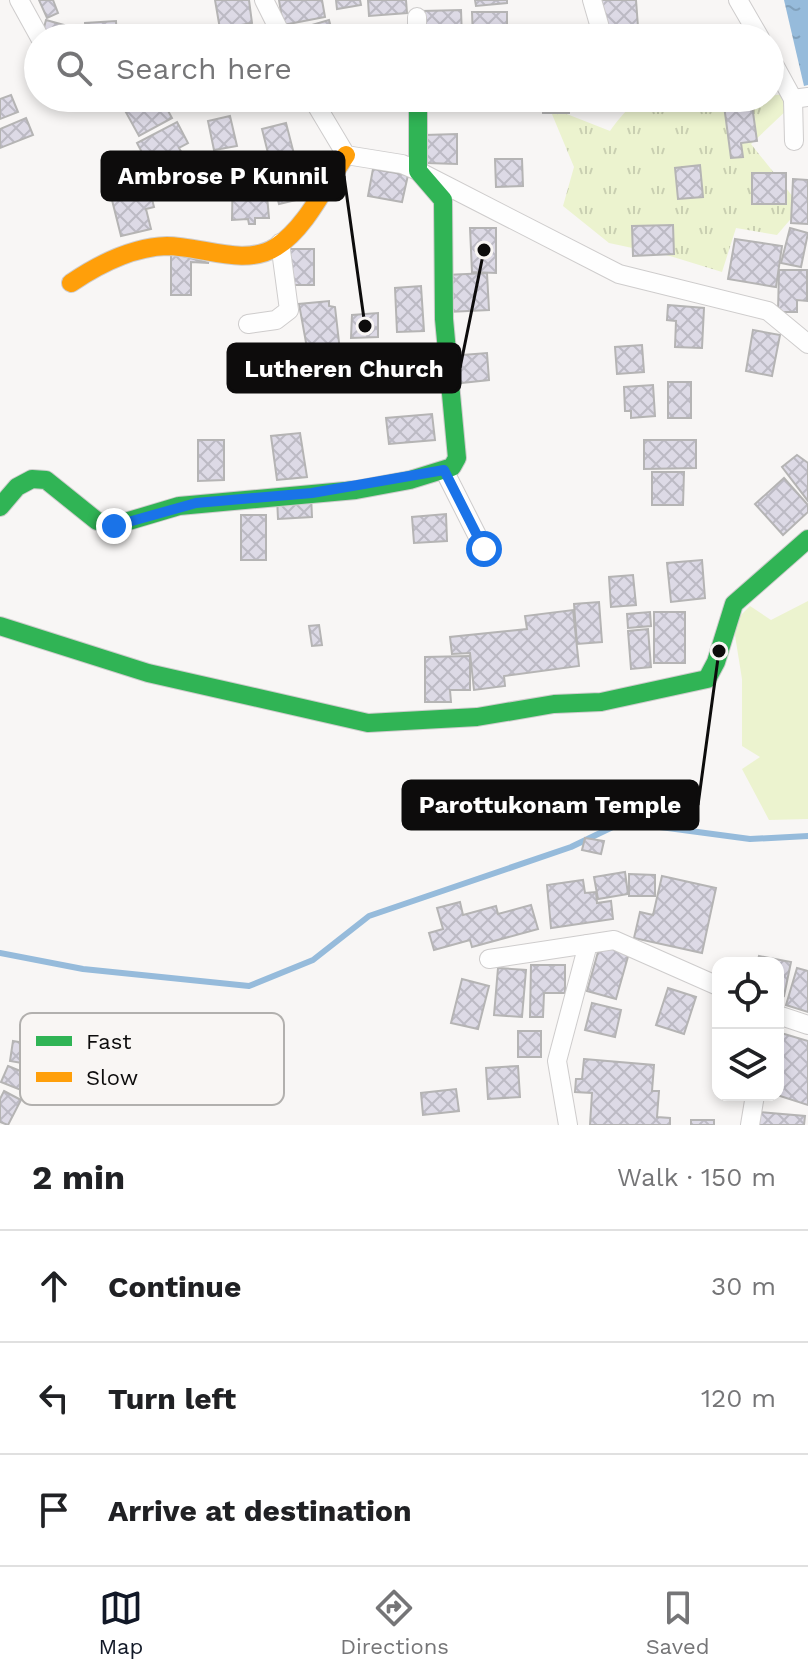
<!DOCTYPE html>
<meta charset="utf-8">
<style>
:root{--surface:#fff;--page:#f2f2f2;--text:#202124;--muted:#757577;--line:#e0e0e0;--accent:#111827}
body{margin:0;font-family:"Work Sans",sans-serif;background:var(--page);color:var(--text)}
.controls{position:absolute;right:24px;bottom:24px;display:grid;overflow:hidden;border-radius:16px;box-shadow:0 4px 12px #0003}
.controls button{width:72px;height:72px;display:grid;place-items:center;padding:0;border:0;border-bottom:2px solid var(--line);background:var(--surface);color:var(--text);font:40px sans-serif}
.stop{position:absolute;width:24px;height:24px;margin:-18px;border:6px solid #1a73e8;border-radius:50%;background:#fff}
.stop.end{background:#1a73e8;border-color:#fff;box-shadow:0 2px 8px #0008}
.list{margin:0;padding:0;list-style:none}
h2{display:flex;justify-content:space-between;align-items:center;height:104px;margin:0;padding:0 32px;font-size:34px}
h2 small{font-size:26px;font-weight:400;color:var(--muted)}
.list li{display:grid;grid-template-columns:52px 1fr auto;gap:24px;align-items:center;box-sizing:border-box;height:112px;padding:0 32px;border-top:2px solid var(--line)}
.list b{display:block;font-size:30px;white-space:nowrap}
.list em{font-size:26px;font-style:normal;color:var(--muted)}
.icon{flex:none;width:44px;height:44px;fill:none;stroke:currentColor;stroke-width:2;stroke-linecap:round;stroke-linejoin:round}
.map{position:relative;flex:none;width:808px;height:1125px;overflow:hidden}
.search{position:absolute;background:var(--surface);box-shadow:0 4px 12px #0003;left:24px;right:24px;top:24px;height:88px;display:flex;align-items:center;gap:20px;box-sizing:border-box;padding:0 28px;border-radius:44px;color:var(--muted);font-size:30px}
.sheet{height:440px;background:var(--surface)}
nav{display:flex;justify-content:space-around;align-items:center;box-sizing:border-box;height:112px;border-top:2px solid var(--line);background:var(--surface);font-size:22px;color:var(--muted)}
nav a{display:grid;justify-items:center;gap:4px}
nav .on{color:var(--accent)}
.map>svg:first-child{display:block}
</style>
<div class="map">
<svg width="808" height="1125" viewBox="0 0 808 1125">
<defs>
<pattern id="grass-tufts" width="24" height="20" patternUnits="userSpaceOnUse" patternTransform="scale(2)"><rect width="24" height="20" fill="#ecf3cf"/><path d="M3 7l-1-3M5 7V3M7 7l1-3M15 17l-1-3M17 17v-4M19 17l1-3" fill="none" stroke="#c9cfb1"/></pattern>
<pattern id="water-ripples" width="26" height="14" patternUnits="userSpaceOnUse" patternTransform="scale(2)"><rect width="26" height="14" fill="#96bbdb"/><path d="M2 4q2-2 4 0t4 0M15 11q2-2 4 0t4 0" fill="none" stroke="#80a0bb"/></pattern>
<pattern id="building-cross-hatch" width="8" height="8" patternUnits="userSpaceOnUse" patternTransform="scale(2)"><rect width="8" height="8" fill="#dddae6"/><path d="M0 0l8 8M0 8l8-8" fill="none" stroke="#bcbac4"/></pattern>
</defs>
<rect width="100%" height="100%" fill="#f8f6f5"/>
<path fill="url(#grass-tufts)" d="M808,90L751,144L801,207L777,235L736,228L722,272L670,256L609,243L563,206L574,167L549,107L610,131C625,111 634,98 660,98L667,112Z"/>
<polygon fill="#ecf3cf" points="808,601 808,819 769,820 742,769 760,757 742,746 742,679 733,623 750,606 771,620"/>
<polygon fill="url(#water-ripples)" points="784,0 808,0 808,85 804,86"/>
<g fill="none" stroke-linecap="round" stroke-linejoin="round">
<polyline stroke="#96bbdb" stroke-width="6" points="0,953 83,969 249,986 313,960 369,916 571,847 623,822 750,839 808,836"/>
</g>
<g fill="url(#building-cross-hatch)" stroke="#b5b4b4" stroke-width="2">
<polygon points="39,0 53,0 58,13 47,18"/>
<polygon points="215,0 249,0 252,23 220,29"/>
<polygon points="279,0 322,0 325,17 283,25"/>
<polygon points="336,0 360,0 361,5 337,9"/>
<polygon points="368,0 406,0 407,13 369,16"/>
<polygon points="475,0 507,0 507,3 476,6"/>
<polygon points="601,0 636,0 638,27 608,35"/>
<polygon points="461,10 462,38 423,38 422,11"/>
<polygon points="472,12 507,12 507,26 517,26 517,38 473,38"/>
<polygon points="46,20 64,25 60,38 42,35"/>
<polygon points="329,20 334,38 290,38 288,32"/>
<polygon points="116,21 117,38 86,38 85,23"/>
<polygon points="406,26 406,38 372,38 372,27"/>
<polygon points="11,95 18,112 0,119 0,99"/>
<polygon points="139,98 161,98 172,118 139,136 123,107"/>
<rect x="427" y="98" width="44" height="5"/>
<rect x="543" y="98" width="26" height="15"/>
<polygon points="723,98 751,98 757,141 741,143 743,157 731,158"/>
<polygon points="230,116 237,146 214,150 208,121"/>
<polygon points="26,118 33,135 0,148 0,129"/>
<polygon points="177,122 188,143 179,148 183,155 150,168 137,143"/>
<polygon points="286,123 294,154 270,161 262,129"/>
<polygon points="457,134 457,164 427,163 425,135"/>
<polygon points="495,159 522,159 523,186 496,187"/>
<polygon points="700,165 703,197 678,199 675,168"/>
<polygon points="268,166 269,191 261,191 262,197 267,196 269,218 255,218 255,224 249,224 248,219 232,220 233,168"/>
<polygon points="373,169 408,175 402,202 368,196"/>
<polygon points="307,173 313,196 279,204 273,182"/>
<rect x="752" y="173" width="34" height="31"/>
<polygon points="147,179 154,207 146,209 151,229 121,236 109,188"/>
<polygon points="793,179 808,180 808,224 791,223"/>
<polygon points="673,225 674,254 633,256 632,226"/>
<polygon points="470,228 496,228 496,273 472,272"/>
<polygon points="790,228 808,233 801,267 781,263"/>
<polygon points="735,239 782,246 776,287 728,279"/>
<rect x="277" y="249" width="37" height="36"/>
<polygon points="171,253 209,263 191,262 191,295 171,295"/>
<polygon points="779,270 807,270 807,301 797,300 797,312 778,312"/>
<polygon points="487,273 489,310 448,312 446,275"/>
<polygon points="421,286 424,331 397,332 395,288"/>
<polygon points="329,301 329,306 335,307 340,351 309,359 299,304"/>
<polygon points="668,305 704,308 702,348 675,347 676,321 667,320"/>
<polygon points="378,313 378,337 351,338 352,315"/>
<polygon points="753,330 780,335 772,376 746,371"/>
<polygon points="642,345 644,372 617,374 615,347"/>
<polygon points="487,353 489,380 453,384 450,356"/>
<rect x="668" y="382" width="23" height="36"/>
<polygon points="653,385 655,416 631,418 631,411 625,411 624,387"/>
<polygon points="432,414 435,440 389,444 386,418"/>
<polygon points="300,433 307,477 277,480 271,436"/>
<polygon points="198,440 224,440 224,480 198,481"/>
<polygon points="644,440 696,440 696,468 644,469"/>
<polygon points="797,455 808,463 808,501 782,467"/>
<polygon points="652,472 684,472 683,505 652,505"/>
<polygon points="784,478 808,505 808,512 783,535 755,504"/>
<polygon points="311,495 312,517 278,519 277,497"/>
<polygon points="446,514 447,541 414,543 412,517"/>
<rect x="241" y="515" width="25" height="45"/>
<polygon points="702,560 705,598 671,602 667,563"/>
<polygon points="633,575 636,605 611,607 609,577"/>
<polygon points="599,602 602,642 577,644 574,604"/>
<polygon points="573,610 579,666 504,676 505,686 474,690 470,653 452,654 450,637 527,629 525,616"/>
<polygon points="650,612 651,626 628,628 627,614"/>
<rect x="654" y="612" width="31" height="51"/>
<polygon points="319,625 322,645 312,646 309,626"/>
<polygon points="648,629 651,667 631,669 628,631"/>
<polygon points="470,656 470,690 450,690 451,702 425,702 425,657"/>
<polygon points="585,838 604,841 601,854 582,850"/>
<polygon points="625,872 628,894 598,899 594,877"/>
<polygon points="629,874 655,875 655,896 629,896"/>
<polygon points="662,876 716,888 702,953 634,938 640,912 653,915"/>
<polygon points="583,880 585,893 596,892 597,903 611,901 613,919 551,928 547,885"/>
<polygon points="460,902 463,915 496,906 498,914 531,905 538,929 472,947 470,940 434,950 429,933 443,929 437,908"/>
<polygon points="600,945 629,953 616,999 587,991"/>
<polygon points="759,956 791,962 784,996 778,995 778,963 757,963"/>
<polygon points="531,965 565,965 565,993 544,993 543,1017 530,1017"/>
<polygon points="498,968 526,970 522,1017 494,1015"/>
<polygon points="797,968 808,971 808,1012 786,1005"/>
<polygon points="462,979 489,986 478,1029 451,1023"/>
<polygon points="668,988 696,997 684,1034 656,1025"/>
<polygon points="592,1003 621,1010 615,1037 585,1030"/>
<rect x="518" y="1031" width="23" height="26"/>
<polygon points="781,1033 808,1041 808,1105 777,1095"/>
<polygon points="13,1041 37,1045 34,1065 10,1061"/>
<polygon points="584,1059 654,1065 652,1091 659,1091 657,1117 670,1118 670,1125 590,1125 592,1093 575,1092 576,1079 582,1079"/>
<polygon points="8,1066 28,1074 21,1090 1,1082"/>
<polygon points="518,1066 520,1097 488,1099 486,1068"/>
<polygon points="456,1089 459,1111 423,1115 421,1093"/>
<polygon points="4,1091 21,1100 8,1125 0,1122 0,1099"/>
<polygon points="759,1112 805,1116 804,1125 758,1125"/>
<rect x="691" y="1120" width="23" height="5"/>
</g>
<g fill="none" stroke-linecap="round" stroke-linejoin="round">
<g stroke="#cecccc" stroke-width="20">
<g id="street">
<polyline points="19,0 40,38"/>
<polyline points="264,0 283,38"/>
<polyline points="592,0 603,38"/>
<polyline points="738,0 760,38"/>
<polyline points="417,17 417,38"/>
<polyline points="770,57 793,99 808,97"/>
<polyline points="312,98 346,155 402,164 418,171 619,274 768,311 808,344"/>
<polyline points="793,99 794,141"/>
<polyline points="248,324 276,320 289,310 280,243"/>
<polyline points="444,470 484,549"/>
<polyline points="489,959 588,944"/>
<polyline points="778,1015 808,1025"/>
<polyline points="568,1125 557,1061 588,944 614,940 718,986"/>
<polyline points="750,1125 755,1095"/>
</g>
</g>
<g stroke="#cecccc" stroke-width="20">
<g id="fast">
<polyline points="0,507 17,487 32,479 46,480 97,521 115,525 179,506 356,490 410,480 452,467 457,458 444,319 443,200 418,171 418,98"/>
<polyline points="0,626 148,673 368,723 477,717 554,704 601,702 707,679 716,662 734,604 808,539"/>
</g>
</g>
<g stroke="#cecccc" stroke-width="20">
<path id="slow" d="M71,283C99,264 133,247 167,246C201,246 245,267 276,247C307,227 325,185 346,155"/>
</g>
<use href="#street" stroke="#fefefe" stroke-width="18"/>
<use href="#fast" stroke="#30b455" stroke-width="18"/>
<use href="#slow" stroke="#ff9f0a" stroke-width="18"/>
</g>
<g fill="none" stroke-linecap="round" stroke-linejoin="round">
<polyline stroke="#1a73e8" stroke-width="10" points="114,526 196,503 312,493 444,470 484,549"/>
</g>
<rect x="20" y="1013" width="264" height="92" rx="12" fill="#f9f6f4" stroke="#b2b0ae" stroke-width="2"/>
<rect x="36" y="1036" width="36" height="10" fill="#30b455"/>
<rect x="36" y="1072" width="36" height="10" fill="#ff9f0a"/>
<g font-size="22" fill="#0d0c0c">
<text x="86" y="1049">Fast</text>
<text x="86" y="1085">Slow</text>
</g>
<path fill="none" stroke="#0d0c0c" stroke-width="3" d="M365 326L344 176M484 250L460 368M719 651L698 805"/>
<g fill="#0d0c0c" stroke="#f9f6f4" stroke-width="3">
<circle cx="365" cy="326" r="8"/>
<circle cx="484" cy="250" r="8"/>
<circle cx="719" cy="651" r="8"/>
</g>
<g fill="#0d0c0c" stroke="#0d0c0c" stroke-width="3">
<rect x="102" y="152" width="242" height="48" rx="8"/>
<rect x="228" y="344" width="232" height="48" rx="8"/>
<rect x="403" y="781" width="295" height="48" rx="8"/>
</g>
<g font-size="24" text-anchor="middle" font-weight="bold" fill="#fff">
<text x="223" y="184">Ambrose P Kunnil</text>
<text x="344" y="377">Lutheren Church</text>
<text x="550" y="813">Parottukonam Temple</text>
</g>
</svg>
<div class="controls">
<button><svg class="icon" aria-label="locate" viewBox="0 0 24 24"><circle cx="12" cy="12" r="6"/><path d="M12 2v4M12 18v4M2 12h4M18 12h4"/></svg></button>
<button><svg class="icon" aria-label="layers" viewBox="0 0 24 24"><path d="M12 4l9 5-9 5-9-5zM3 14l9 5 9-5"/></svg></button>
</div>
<div class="stop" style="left:484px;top:549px"></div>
<div class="stop end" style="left:114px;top:526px"></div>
<div class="search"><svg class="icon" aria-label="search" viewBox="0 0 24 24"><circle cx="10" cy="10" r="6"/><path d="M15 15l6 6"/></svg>Search here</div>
</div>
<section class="sheet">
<h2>2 min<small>Walk · 150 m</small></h2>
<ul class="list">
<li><svg class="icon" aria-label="ahead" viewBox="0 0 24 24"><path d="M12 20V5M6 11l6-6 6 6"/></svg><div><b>Continue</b></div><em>30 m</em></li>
<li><svg class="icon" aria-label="left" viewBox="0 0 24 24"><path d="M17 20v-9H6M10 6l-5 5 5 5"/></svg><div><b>Turn left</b></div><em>120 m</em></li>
<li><svg class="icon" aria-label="arrive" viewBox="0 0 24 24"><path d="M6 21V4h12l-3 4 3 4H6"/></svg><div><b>Arrive at destination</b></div></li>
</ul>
</section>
<nav>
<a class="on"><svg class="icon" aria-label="map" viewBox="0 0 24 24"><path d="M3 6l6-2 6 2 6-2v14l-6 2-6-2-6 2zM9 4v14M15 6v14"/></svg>Map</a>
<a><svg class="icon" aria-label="directions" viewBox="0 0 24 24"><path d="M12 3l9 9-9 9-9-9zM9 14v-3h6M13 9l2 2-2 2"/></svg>Directions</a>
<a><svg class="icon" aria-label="saved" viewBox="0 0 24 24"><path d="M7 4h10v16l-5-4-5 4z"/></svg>Saved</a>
</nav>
